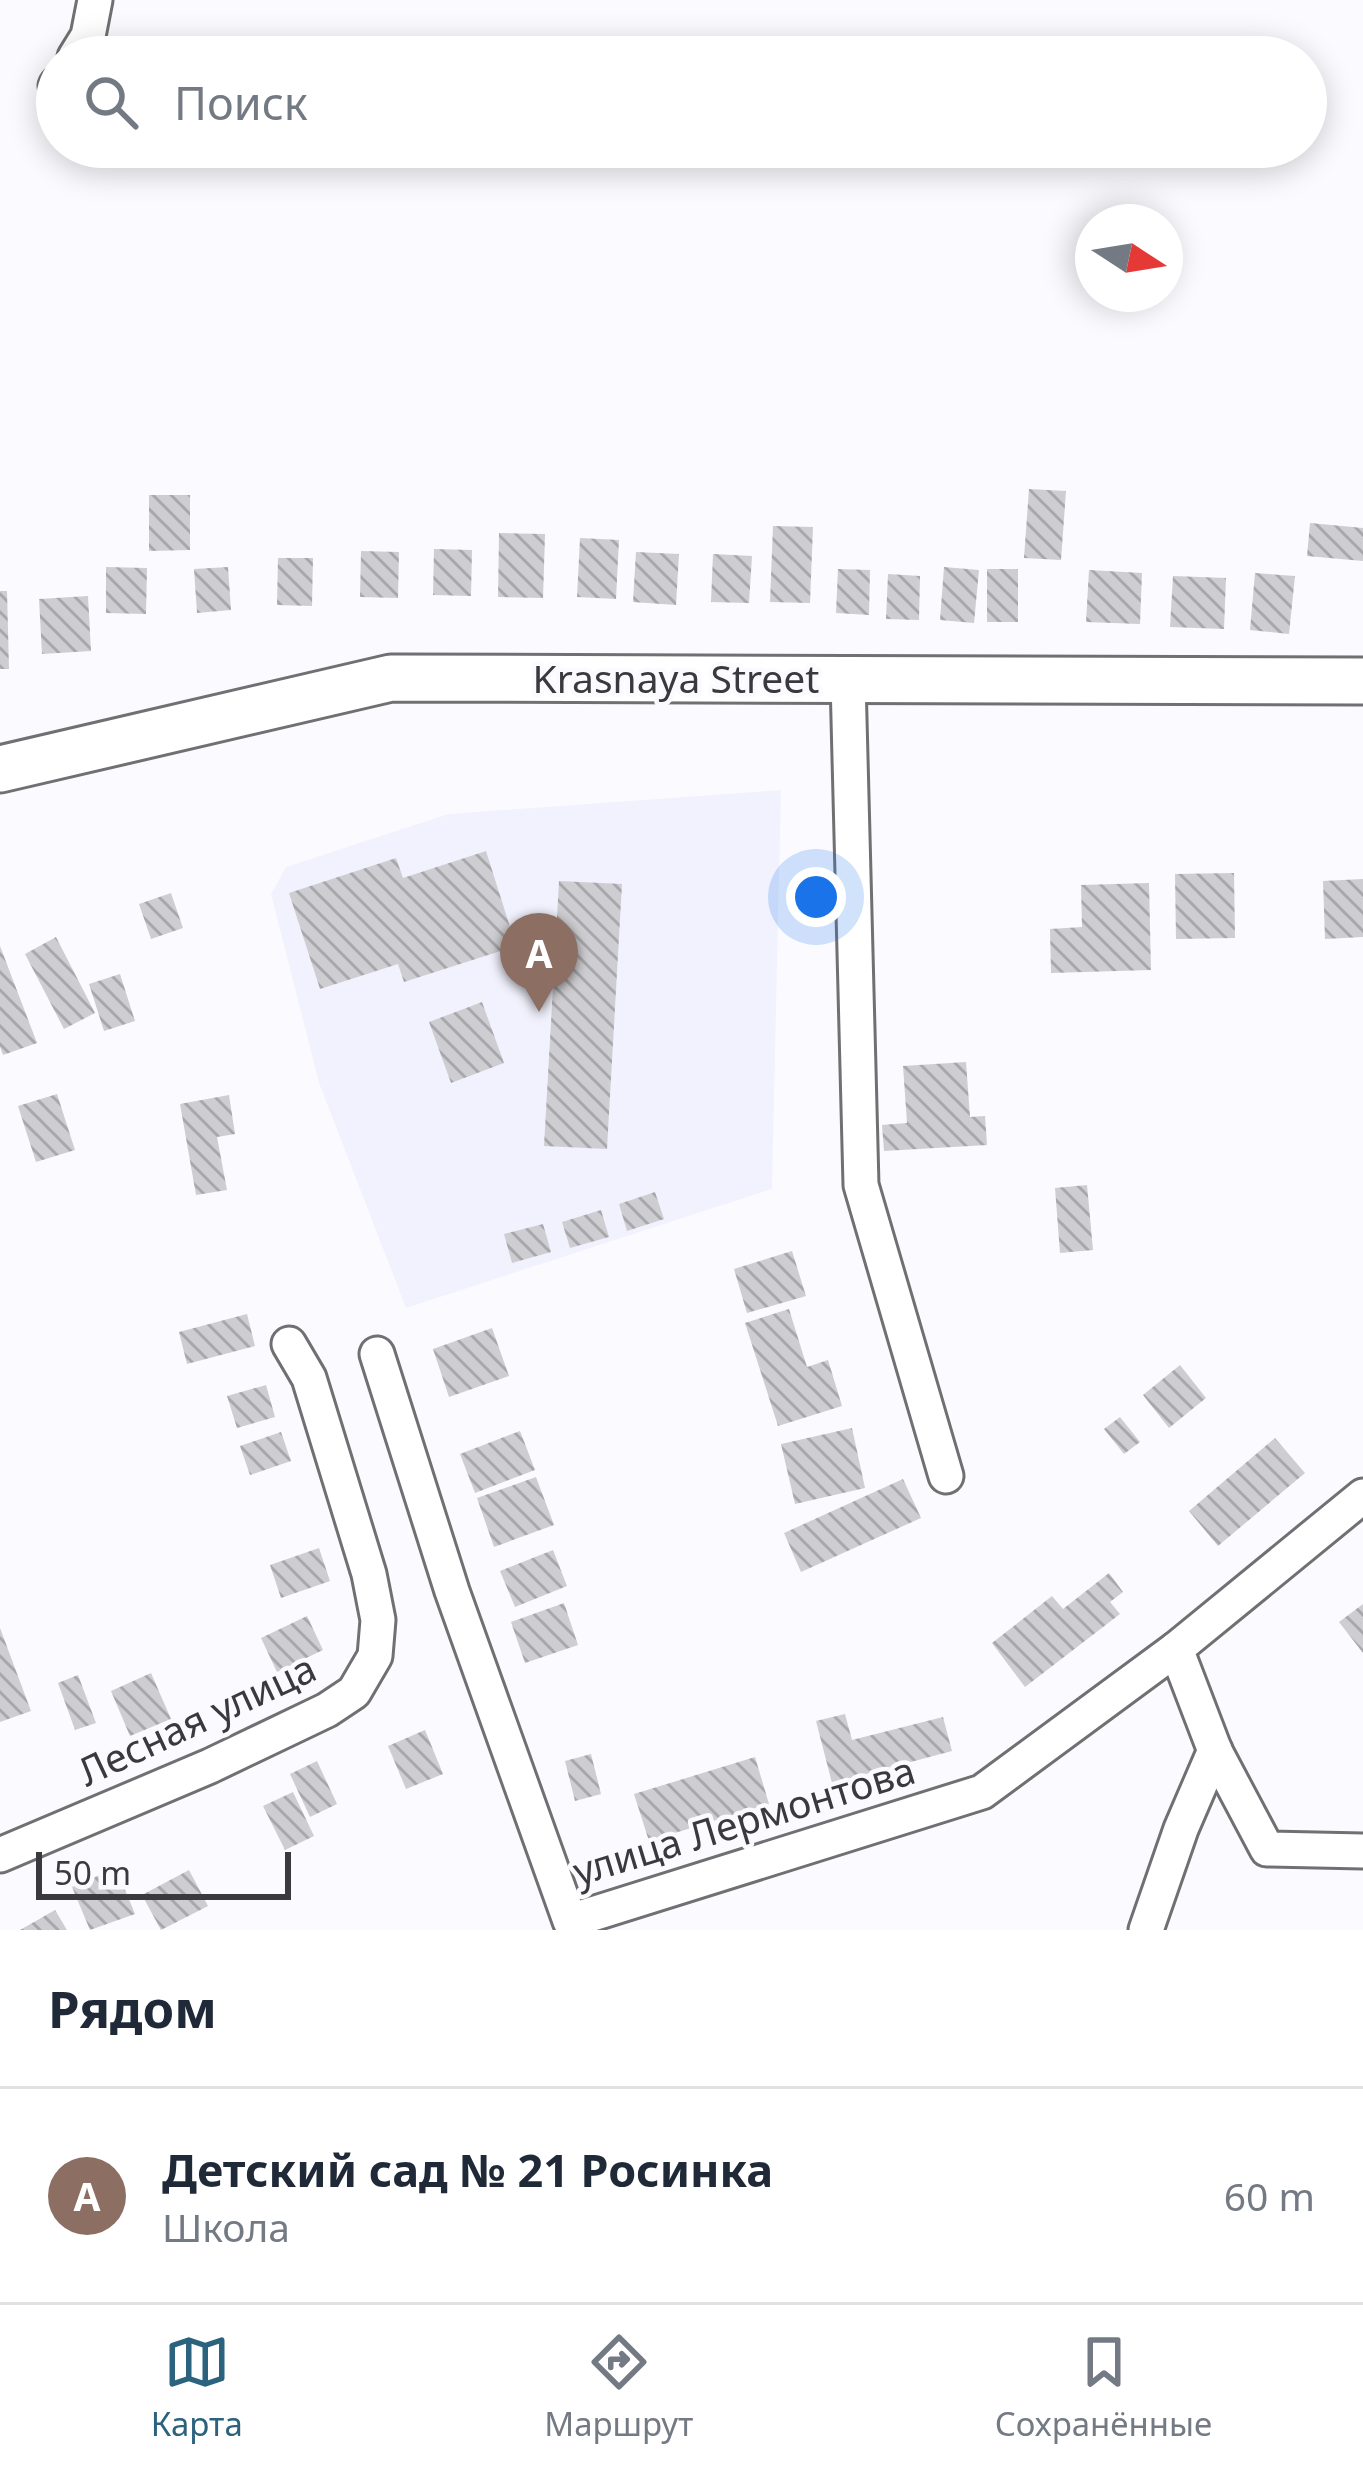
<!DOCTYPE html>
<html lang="ru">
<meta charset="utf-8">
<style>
:root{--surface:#fff;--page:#f2f2f3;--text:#1f2937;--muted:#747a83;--line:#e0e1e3;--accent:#2b627d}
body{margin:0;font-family:"Noto Sans",sans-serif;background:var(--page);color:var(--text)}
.compass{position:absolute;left:1075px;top:204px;width:108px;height:108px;border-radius:50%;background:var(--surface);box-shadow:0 6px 30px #0003;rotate:102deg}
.scale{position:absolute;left:36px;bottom:30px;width:255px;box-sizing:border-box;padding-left:12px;border:6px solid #3a3a3c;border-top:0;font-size:33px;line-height:42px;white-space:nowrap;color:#3a3a3c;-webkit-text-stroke:9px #fbfbff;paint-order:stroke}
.you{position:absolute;left:816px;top:897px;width:42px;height:42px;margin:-30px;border:9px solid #fff;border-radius:50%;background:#1a73e8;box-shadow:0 0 0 18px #1a73e833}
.badge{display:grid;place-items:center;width:78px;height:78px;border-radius:50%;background:var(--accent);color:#fff;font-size:39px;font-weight:700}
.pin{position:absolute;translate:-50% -99px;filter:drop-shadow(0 3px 6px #0008)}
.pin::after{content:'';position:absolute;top:63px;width:42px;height:36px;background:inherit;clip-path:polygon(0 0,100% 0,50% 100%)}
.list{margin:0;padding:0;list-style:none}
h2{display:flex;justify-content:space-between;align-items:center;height:156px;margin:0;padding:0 48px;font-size:51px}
h2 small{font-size:39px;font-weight:400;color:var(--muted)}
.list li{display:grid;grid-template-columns:78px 1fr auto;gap:36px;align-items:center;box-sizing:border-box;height:216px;padding:0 48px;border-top:3px solid var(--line)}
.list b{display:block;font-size:45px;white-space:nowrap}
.list p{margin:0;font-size:39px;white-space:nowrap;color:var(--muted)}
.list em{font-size:39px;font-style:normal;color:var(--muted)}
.icon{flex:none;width:66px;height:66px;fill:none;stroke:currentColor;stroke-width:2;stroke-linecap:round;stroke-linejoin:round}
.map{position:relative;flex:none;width:1363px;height:1930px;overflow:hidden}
.search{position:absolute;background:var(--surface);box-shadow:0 6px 30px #0003;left:36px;right:36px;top:36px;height:132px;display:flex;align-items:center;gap:30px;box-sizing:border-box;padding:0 42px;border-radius:66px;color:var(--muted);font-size:45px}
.sheet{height:372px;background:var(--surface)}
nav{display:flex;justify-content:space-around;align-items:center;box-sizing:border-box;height:168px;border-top:3px solid var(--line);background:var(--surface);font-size:33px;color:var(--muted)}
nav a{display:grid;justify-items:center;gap:6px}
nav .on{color:var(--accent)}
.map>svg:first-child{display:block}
</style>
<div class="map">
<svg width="1363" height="1930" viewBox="0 0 1363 1930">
<defs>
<pattern id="building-back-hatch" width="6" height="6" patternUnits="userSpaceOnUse" patternTransform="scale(3)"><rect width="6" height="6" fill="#ceced2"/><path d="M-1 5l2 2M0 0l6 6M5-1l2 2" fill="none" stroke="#a8a8ac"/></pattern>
</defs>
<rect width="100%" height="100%" fill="#fbfbff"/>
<polygon fill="#f2f2fe" points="781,790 772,1189 406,1308 319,1083 271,894 286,867 448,814"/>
<g fill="url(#building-back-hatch)">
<polygon points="1029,489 1066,491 1061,560 1024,558"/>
<polygon points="149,495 190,495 190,550 149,551"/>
<polygon points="1310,523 1363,528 1363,561 1307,556"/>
<polygon points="773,526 813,527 810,603 770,602"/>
<polygon points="499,533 545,534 543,598 498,597"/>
<polygon points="580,538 619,540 616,599 577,597"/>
<polygon points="434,549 472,550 471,596 433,595"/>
<polygon points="361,551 399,552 398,598 360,597"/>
<polygon points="636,552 679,554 676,605 633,602"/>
<polygon points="713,554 752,556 749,603 711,602"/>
<polygon points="278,558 313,558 312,606 277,605"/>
<polygon points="106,567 147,568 146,614 106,613"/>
<polygon points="228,567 231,610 197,613 194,569"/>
<polygon points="944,567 979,570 974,623 940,620"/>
<polygon points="838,569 870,570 869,615 836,613"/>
<rect x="987" y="569" width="31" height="53"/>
<polygon points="1089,570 1142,573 1140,624 1086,622"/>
<polygon points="1255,573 1295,576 1289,634 1250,630"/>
<polygon points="888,574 920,576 919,620 886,619"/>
<polygon points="1173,576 1226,578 1224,629 1170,627"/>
<polygon points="0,591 7,591 9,669 0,669"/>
<polygon points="88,596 91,651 42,654 39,599"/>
<polygon points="486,851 516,946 404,982 398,964 320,989 289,893 396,858 403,878"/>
<polygon points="1234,873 1235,938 1176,939 1175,874"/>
<polygon points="1363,879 1363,937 1325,939 1323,881"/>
<polygon points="559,881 622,884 607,1149 544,1146"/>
<polygon points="1149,883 1151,970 1051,973 1050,929 1082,927 1081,885"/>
<polygon points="171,893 183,928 151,939 139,904"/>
<polygon points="56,937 95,1013 64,1029 25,954"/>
<polygon points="0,946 37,1043 3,1055 0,1047"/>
<polygon points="120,974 135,1021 104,1031 89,984"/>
<polygon points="482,1002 504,1063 451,1083 429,1022"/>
<polygon points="966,1062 970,1117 985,1116 987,1145 884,1151 882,1125 907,1123 903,1066"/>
<polygon points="57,1094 75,1150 36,1162 18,1106"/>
<polygon points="229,1095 235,1134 217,1137 227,1190 196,1195 180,1104"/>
<polygon points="1087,1185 1093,1250 1060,1253 1055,1188"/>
<polygon points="655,1192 664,1219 627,1231 619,1204"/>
<polygon points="601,1210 609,1237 570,1248 562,1222"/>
<polygon points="543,1224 551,1252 512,1263 504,1234"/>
<polygon points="792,1251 806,1296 747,1313 734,1269"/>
<polygon points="789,1309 807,1367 828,1360 842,1406 778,1426 745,1323"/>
<polygon points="247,1314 255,1346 187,1364 179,1332"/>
<polygon points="492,1328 509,1376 449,1397 433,1349"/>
<polygon points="1180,1365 1206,1398 1169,1428 1143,1395"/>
<polygon points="266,1385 275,1417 237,1428 227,1396"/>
<polygon points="1120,1417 1140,1442 1124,1454 1104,1429"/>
<polygon points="852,1428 865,1488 795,1504 781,1444"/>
<polygon points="520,1431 535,1470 475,1493 460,1454"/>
<polygon points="281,1432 291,1461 250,1475 240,1446"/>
<polygon points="1275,1438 1305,1473 1218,1546 1189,1511"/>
<polygon points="536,1477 554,1525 494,1547 477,1498"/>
<polygon points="903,1479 921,1518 801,1572 784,1533"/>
<polygon points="319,1548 330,1581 281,1598 270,1565"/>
<polygon points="553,1550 567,1586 515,1607 500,1571"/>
<polygon points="1109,1573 1123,1592 1110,1602 1120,1614 1025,1687 992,1643 1052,1596 1063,1609"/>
<polygon points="564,1603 578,1645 525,1663 511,1622"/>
<polygon points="1363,1604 1363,1653 1339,1622"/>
<polygon points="307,1616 323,1650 277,1672 261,1638"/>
<polygon points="0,1628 31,1711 0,1722"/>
<polygon points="151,1673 171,1719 130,1736 111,1691"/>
<polygon points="78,1675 96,1723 75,1730 58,1683"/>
<polygon points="845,1714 852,1740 943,1717 952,1751 832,1783 816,1721"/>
<polygon points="425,1730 443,1774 406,1789 388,1746"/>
<polygon points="591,1754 601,1794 575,1801 565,1761"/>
<polygon points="755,1757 769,1804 649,1841 634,1794"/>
<polygon points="317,1761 337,1804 310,1817 290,1774"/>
<polygon points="293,1792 314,1836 285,1850 263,1806"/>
<polygon points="116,1868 135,1914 90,1930 72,1887"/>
<polygon points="189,1870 208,1906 161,1930 142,1895"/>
<polygon points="55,1910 67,1930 20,1930"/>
</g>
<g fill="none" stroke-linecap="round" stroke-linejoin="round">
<g stroke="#707073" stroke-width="39">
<g id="street">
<polyline points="75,57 88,36 95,0"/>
<polyline points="56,86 57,84"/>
<polyline points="848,680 861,1185 946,1476"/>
<polyline points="377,1354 452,1591 570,1921 982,1792 1176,1649 1363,1496"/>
<polyline points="1176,1649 1215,1751 1267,1849 1363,1851"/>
<polyline points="0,1855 210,1766 327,1710 354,1692 375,1656 378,1620 369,1574 309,1378 289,1344"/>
<polyline points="1146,1930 1181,1829 1215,1750"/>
</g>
</g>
<g stroke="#707073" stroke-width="51">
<polyline id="secondary" points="0,769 391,678 1363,681"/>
</g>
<use href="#street" stroke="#fff" stroke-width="33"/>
<use href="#secondary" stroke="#fff" stroke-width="45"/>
</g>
<g text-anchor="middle" stroke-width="9" stroke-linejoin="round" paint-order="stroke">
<g font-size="39" fill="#3a3a3c" stroke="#fbfbff">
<text x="676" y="693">Krasnaya Street</text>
<text transform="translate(197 1720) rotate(-25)" y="14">Лесная улица</text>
<text transform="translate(744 1821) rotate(-17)" y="14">улица Лермонтова</text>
</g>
</g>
</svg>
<svg class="compass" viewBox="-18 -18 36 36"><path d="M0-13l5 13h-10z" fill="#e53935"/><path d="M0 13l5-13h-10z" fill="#747a83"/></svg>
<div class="scale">50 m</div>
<div class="you"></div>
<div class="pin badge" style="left:539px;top:1012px;background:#8d6e63">A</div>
<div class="search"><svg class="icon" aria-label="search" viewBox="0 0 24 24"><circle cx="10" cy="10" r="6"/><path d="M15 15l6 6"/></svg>Поиск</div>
</div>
<section class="sheet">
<h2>Рядом<small></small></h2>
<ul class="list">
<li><span class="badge" style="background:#8d6e63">A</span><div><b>Детский сад № 21 Росинка</b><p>Школа</p></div><em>60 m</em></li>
</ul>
</section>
<nav>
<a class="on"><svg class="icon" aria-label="map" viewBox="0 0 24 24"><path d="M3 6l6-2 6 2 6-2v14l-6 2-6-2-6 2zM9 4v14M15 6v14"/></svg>Карта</a>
<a><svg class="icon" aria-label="directions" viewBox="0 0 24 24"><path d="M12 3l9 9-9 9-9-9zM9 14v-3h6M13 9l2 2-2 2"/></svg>Маршрут</a>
<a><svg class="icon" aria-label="saved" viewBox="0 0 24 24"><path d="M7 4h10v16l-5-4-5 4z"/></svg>Сохранённые</a>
</nav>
